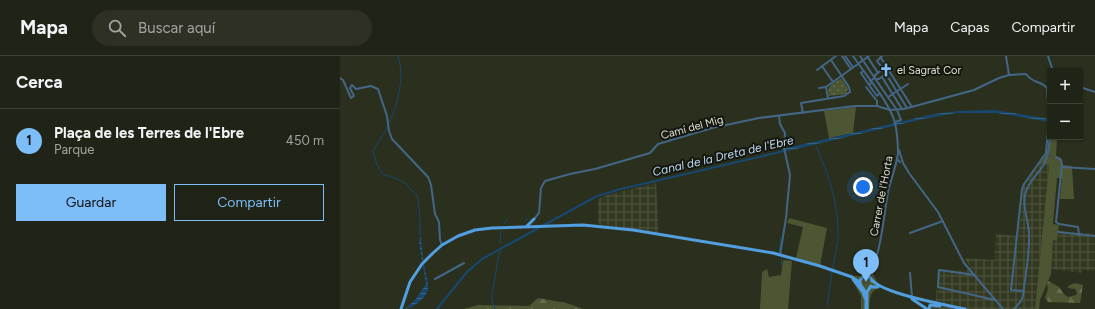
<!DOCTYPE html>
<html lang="es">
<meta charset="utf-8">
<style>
:root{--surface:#202416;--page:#2d3023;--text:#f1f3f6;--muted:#a2a4a1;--line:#3d4135;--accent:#7dbef9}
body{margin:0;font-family:Figtree,sans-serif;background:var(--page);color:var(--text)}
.controls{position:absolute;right:12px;top:12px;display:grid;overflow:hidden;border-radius:0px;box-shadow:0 1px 3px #0004}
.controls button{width:36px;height:36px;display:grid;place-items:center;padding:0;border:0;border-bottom:1px solid var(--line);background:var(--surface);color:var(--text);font:20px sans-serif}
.you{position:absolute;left:523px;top:131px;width:14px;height:14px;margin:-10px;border:3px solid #fff;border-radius:50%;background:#1a73e8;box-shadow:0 0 0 6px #1a73e833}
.badge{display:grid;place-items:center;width:26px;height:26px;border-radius:50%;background:var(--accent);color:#111;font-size:13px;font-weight:700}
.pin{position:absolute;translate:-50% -33px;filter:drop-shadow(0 1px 2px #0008)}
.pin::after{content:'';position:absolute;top:21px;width:14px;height:12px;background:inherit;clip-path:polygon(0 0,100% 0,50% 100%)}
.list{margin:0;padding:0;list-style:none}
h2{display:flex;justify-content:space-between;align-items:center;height:52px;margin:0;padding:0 16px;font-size:17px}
h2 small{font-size:13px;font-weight:400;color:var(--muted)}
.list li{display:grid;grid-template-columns:26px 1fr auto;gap:12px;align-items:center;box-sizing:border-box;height:64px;padding:0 16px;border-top:1px solid var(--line)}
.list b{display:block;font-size:15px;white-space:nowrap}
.list p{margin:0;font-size:13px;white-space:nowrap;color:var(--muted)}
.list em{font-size:13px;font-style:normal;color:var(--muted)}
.actions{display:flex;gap:8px;padding:12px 16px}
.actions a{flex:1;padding:9px 0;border:1px solid var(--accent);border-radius:0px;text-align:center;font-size:14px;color:var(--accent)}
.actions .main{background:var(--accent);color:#111}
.icon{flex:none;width:22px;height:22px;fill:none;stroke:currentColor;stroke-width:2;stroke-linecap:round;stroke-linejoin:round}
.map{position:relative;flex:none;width:755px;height:253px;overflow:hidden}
header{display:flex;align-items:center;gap:24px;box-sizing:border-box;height:56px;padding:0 20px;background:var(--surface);border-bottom:1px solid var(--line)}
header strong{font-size:19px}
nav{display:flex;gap:22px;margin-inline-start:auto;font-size:14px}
.search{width:280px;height:36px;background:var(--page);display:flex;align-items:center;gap:10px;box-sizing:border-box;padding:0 14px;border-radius:22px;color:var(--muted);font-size:15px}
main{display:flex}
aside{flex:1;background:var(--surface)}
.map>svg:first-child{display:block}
</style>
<header>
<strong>Mapa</strong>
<div class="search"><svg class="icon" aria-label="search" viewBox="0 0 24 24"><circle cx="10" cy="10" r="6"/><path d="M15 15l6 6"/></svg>Buscar aquí</div>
<nav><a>Mapa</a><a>Capas</a><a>Compartir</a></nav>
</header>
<main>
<aside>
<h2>Cerca<small></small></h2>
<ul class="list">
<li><span class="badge">1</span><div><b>Plaça de les Terres de l'Ebre</b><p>Parque</p></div><em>450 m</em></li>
</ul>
<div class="actions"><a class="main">Guardar</a><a>Compartir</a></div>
</aside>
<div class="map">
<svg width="755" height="253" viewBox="0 0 755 253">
<defs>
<pattern id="industrial-grid" width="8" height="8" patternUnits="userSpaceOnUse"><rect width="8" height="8" fill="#323920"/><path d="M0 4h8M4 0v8" fill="none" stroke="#4f5540"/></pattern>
<pattern id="forest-firs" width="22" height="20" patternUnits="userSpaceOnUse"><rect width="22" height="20" fill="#4c5632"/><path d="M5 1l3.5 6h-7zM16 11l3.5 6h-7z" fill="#656e4f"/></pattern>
<pattern id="park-dots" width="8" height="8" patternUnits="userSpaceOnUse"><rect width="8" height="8" fill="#4c5632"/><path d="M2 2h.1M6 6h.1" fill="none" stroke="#656e4f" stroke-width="1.8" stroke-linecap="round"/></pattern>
<pattern id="water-rules" width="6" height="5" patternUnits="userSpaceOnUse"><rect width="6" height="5" fill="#164871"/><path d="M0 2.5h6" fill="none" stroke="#376284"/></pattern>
</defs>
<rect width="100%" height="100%" fill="#2a301d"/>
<g fill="url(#industrial-grid)">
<polygon points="700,107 709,109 695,253 588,253 596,244 598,213 626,215 630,211 624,202 654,204 656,178 678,180 683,131"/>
<polygon points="316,127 319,178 258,168 258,143 267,139"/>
<polygon points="718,175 755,178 755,215 743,214 742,217 711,213 713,183 717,183"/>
</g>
<g fill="#4c5632">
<polygon points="516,51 513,77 489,82 484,55"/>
<polygon points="710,71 710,81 717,81 716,100 721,102 723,109 732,110 734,143 720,143 722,122 717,122 713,168 719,169 717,184 713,184 711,218 700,244 699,253 695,253 709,109 700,107 707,97"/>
<polygon points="449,162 487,172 480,210 456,202 463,171 447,167"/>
<polygon points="443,204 452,205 448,253 420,253 422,216 427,213 429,221 441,219"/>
<path d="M530,212L533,213V218L537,226V233C529,235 530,246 529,253H521V240L512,224L513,220H520Z"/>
</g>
<g fill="url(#forest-firs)">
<polygon points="708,225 719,231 724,238 728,241 736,239 737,237 735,233 728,232 728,230 735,227 743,229 740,247 708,246 705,242 708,233 707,229"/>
<polygon points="198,242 226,247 244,253 124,253 138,249 189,250"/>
</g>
<path fill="url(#park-dots)" d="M500,23H502L508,32L507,37L506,38L489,40C486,30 492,28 500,23Z"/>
<g fill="url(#water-rules)">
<polygon points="654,54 710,63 710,66 657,57 616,57 583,63 443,96 443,93 594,58 619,55"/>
<path d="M81,176C81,189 83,201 85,214C86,220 89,227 88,233C87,242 73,252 65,253L76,243L86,228L79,186Z"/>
</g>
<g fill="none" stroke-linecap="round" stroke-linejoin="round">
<g stroke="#164871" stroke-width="1">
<path d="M49,67C58,49 65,20 58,0"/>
<polyline points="48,70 33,95 37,109 43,118 57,123 66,128 78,141 80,162 80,178"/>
<path d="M476,90C488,116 497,144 498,173C499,186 494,200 493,213"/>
<polyline points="186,164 188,164"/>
<polyline points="164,168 168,163"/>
<polyline points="160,187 161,176 162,175"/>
<polyline points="439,197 441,182"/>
<polyline points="441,209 442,201"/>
<polyline points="487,250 492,216"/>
<polyline points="155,253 152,244 152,239 159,197 162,194"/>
</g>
<polyline stroke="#164871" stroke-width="2" points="97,253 126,217 142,203 257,140 281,133 444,95"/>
<polyline stroke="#454b39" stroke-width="2" stroke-dasharray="2 1" stroke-linecap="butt" points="706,99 716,101"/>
<g stroke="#436687" stroke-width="2">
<polyline points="502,0 511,13"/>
<polyline points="505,0 513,11"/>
<path d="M513,0C525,18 550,47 555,67C557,76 558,88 558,98C556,111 551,123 548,136C544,155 541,210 525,220"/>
<polyline points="520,0 534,21"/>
<polyline points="527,0 538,17"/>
<polyline points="542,0 537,5 543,13"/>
<polyline points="666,0 669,19"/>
<polyline points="708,0 713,15"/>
<polyline points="541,2 572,51"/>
<polyline points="482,10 493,26"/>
<polyline points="477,14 496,0"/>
<polyline points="523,15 521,17 529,29 531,27"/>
<polyline points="546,18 567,52"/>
<polyline points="542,21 562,53"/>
<polyline points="0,22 3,24 11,42 14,40 10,32 12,29 16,33 31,30 38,33 47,60 49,75 52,83 88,121 91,129 95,158 99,166 100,184 102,189"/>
<polyline points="536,23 539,23 550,15"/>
<polyline points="536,24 557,54 561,64 555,66"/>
<polyline points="530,25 535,22 535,19 547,10"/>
<polyline points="529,29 537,40 539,38"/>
<polyline points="526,31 537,45 537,50"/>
<polyline points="740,31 755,36"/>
<polyline points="479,32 486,31"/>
<polyline points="548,41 568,28"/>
<polyline points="488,42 486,31 529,0"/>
<polyline points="463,57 461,47 504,40 510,36 509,31 491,4"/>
<polyline points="439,60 440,68 445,77 444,92 450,119 446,162 440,199"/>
<polyline points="559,94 563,107 569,117 598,156 624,207 663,253"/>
<polyline points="716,101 721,104 722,109 716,166 719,168 738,171 739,179"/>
<polyline points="557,103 560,106"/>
<polyline points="722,111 755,113"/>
<path d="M194,163L199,157L201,132L205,125L230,118L255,113L310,97L318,88L372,72L419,62L515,50H537L550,54L564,53L634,34L659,22L669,19L686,18C693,28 700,24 707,32L709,63L706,97L684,128L682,133L671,234L684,235"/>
<polyline points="718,176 755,180"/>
<polyline points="570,177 603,165"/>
<polyline points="570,217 572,241"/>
<polyline points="635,219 599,214 598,231 655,244"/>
<polyline points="95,223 124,207"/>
<path d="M674,253L681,245L683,240C685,220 690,199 689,178C689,165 682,152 685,139C688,125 698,119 704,108C709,100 709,90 710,81"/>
</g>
<g stroke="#519ee0" stroke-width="3">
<polyline points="187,170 194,163"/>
<polyline points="513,223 523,236 525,242"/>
<path d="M532,224C544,238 606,249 625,253"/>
<polyline points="530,231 538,231"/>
<polyline points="572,243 587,253"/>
<polyline points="61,253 70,226 82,208 93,197 102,189 118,180 135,174 152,172 243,169 293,174 433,197 480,210 512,221 520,227"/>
<polyline points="526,253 526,237 520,228 520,224 523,221 526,220 530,221 532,225"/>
<polyline points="527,253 527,236 531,230"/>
<polyline points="589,253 590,249 600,250"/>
</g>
</g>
<defs>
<g id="church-bare" transform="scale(1.08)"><path d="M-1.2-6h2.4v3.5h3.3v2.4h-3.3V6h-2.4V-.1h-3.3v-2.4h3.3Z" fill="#7dbef9" stroke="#14160e" stroke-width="2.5" paint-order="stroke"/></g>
</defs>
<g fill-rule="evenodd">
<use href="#church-bare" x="546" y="14"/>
</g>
<g text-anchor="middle" stroke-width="4" stroke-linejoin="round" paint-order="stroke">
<g font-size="11" fill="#dde1d5" stroke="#14160e" text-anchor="start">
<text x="557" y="18">el Sagrat Cor</text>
</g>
<g font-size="11" fill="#dde1d5" stroke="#14160e">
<text transform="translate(352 71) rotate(-15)" y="4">Camí del Mig</text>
<text transform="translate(541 140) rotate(-79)" y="4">Carrer de l'Horta</text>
</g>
<g font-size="12" font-style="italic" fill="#bedaf4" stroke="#14160e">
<text transform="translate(383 100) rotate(-13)" y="4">Canal de la Dreta de l'Ebre</text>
</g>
</g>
</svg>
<div class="controls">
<button>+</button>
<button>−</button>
</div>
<div class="you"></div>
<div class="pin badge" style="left:526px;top:226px">1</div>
</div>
</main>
